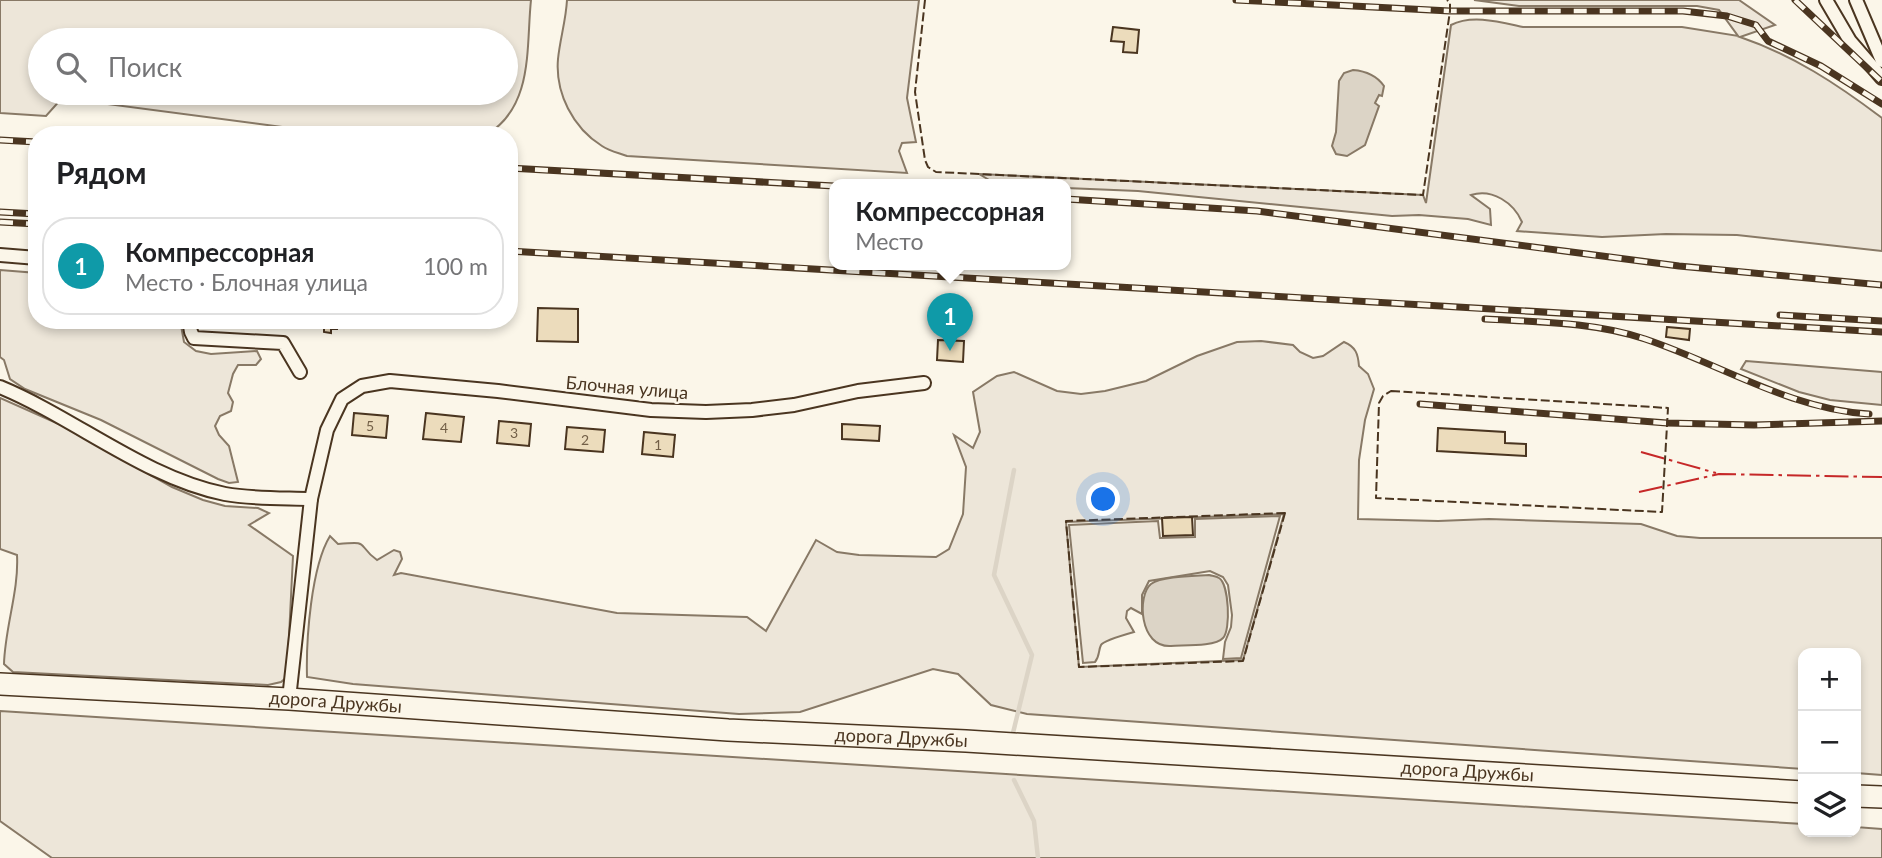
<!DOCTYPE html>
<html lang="ru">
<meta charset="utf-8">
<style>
:root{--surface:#fff;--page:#f2f2f2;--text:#202124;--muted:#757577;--line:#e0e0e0;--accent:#111827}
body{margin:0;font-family:Lato,sans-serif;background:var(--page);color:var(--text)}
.controls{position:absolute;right:21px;bottom:21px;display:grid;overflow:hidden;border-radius:14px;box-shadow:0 4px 10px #0003}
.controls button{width:63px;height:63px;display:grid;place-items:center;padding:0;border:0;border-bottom:2px solid var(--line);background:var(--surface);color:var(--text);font:35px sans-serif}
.you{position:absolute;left:1104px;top:500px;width:24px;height:24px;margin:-18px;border:5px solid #fff;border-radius:50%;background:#1a73e8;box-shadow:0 0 0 10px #1a73e833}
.badge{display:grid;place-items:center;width:46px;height:46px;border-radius:50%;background:var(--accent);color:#fff;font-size:23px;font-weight:700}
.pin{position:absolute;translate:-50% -58px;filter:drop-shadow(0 2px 4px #0008)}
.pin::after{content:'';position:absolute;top:37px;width:24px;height:21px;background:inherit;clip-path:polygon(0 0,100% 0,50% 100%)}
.popup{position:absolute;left:829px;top:179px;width:242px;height:91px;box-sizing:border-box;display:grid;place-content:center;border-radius:14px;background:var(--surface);filter:drop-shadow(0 2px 5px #0005);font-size:23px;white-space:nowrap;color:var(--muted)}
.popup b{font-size:26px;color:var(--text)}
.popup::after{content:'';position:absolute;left:50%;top:100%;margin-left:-14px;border:14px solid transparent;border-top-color:var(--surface)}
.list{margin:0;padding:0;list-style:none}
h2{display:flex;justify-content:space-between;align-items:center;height:91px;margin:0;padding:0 28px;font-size:30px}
h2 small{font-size:23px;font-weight:400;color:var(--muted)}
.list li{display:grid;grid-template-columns:46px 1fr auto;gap:21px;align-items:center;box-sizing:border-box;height:98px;margin:0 14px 14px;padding:0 14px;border:2px solid var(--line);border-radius:28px}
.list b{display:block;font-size:26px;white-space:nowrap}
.list p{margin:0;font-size:23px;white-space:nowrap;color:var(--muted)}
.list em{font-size:23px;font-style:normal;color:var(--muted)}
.icon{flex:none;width:38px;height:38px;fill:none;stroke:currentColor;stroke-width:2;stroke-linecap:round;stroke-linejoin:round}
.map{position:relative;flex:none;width:1882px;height:858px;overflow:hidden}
.search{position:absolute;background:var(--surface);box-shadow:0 4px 10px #0003;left:28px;top:28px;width:490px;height:77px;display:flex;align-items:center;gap:18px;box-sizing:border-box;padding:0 24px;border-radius:38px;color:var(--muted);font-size:26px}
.panel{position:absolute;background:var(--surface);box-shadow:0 4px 10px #0003;left:28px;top:126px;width:490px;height:203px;border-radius:28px}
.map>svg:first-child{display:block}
</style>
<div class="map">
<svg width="1882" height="858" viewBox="0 0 1882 858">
<rect width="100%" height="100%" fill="#fbf6e9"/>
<g fill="#ede6d9" stroke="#887966" stroke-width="2" fill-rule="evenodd">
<path d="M0,0H531C526,47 534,107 486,135H343L62,98L46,116L0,113ZM40,40H506V93H40Z"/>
<path d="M567,0H919L907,98L916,142L902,143L899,151L907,173L627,156C619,153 609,151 602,146C573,128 555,93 558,59C560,39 566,20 567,0Z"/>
<path d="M1474,0H1739L1775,25L1740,37C1793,55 1837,84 1882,118V251L1737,235L1666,234L1602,237L1517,231L1522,222C1514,203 1492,188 1471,195L1490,209L1491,225L1468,219L1419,215L1392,216L1138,191L1066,188V185L996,184L979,174L1423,195L1426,203L1451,25C1472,14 1500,22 1523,27H1682L1738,36L1719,10L1697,6H1519Z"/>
<polygon points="0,270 37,273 37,320 180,320 184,342 196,351 211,354 257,351 261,359 256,365 238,365 233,374 228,393 233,402 231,411 220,416 215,426 219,435 229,446 238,482 229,483 218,479 101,420 25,389 10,379 4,360 0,357"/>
<path d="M1261,341L1293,345L1300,352L1313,358L1323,356L1344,342C1356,347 1358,354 1359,366L1368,374L1374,389L1365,420L1359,460L1358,519L1438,521L1489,519L1641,524L1677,536L1700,538H1882V775L1856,773V653H1803V769L1027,714L991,705L958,674L933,669L800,712L739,714L353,684L307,677C306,640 311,567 330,536L338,544C372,541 355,544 377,560L394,550L400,552L402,559L394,575L401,573L617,613L747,617L766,631L816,540L837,552L859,555L936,557L949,549L963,514L966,467L954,435L973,448L980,432L973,392L997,376L1014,372L1057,391L1081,394L1105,391L1146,381L1197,356L1237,342ZM1284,514L1243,660L1079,667L1066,522Z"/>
<polygon points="1746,361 1882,372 1882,405 1830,400 1799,392 1741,369"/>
<path d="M0,398L61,425L172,487L203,500L225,506L258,508L269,513L249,525L293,556L287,677L281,682L268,685L13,672L4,664C5,627 19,591 17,555L0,549Z"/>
<path d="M1280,516L1241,658L1223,659L1225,642L1231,627L1232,615L1228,585L1223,577L1210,571L1149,581L1142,595V614L1131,608L1127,611L1126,618L1134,632C1127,634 1103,641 1101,645C1098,651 1100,656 1095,662L1083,663L1069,525L1158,521L1160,538L1195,537V519Z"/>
<polygon points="0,711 1803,824 1803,832 1856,832 1856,827 1882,829 1882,858 52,858 0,821"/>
</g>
<g fill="#dcd4c6" stroke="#887966" stroke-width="2">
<path d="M1353,70C1366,71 1377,76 1384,86L1382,96L1379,95L1375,103L1379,106L1365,145L1347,156L1336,154L1332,146L1336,132L1339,81L1344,73Z"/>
<path d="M1209,575C1212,576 1216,576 1219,578C1229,584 1231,630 1223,638C1215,647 1183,645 1171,646C1139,648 1137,595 1151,584C1162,576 1195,576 1209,575Z"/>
</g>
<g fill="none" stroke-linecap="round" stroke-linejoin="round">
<g stroke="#dcd4c6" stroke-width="4.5">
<polyline points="1012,737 1032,655 994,575 1014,470"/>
<polyline points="1014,780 1034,821 1038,858"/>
</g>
</g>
<g fill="#ecdcbc" stroke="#4a3520" stroke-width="2">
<polygon points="1113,27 1139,30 1137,53 1123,52 1124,42 1111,41"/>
<polygon points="538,308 578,309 578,342 537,341"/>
<polygon points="318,320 337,320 337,329 331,329 331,333 324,332 324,328 318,328"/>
<polygon points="1667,327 1690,329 1689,340 1666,337"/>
<polygon points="938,340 964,341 963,362 937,360"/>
<polygon points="354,413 388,416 386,438 352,435"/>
<polygon points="426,413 464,417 461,442 423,439"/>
<polygon points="499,421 531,424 529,446 497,443"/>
<polygon points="842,424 880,426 879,441 842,439"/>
<polygon points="567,427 605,430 603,452 565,449"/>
<polygon points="1438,428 1505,432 1505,443 1526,444 1526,456 1437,451"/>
<polygon points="644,432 675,435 673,457 642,454"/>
<polygon points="1192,517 1193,535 1163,536 1162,518"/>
</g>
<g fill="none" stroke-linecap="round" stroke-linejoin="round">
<g stroke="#4a3520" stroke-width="16">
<g id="street">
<polyline points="1826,0 1850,41 1882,78"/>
<polyline points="1856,0 1882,61"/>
<polyline points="0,255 37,258"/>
<polyline points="189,320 191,332 194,338 283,343 300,372"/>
<path d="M0,387C75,418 145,478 225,494C253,499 282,498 311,499"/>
<polyline points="289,699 311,499 327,430 342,399 362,386 390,381 498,391 651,410 706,412 752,410 794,405 858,391 924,383"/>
</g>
</g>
<g stroke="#4a3520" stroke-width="24">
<g id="primary">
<path id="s1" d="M0,684L289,699L728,730L966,741L1803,792"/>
<polyline points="1856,796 1882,797"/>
</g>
</g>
<use href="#street" stroke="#fbf6e9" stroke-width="12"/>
<use href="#primary" stroke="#fbf6e9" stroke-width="21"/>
<g stroke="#4a3520" stroke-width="7">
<g id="rail">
<polyline points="1236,0 1450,11 1683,11 1727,16 1756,25 1768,41 1821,66 1882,104"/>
<polyline points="1795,0 1882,82"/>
<polyline points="0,140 37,142"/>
<polyline points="509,168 834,186"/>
<polyline points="1066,199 1257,211 1679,266 1882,285"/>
<polyline points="0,212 37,214"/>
<polyline points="0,222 37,224"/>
<polyline points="509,251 1882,332"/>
<polyline points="1780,315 1882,321"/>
<path d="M1485,319C1539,322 1594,322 1645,339C1720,364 1789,409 1869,414"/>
<polyline points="1420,404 1667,423 1754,425 1882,421"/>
</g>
</g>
<use href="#rail" stroke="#fbf6e9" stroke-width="4.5" stroke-dasharray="13" stroke-linecap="butt"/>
<g stroke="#4a3520" stroke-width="2" stroke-dasharray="9 3.5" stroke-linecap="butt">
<polyline points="925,0 915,92 925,160 928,167 936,172 1423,195 1450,11 1450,3 1447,0"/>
<polygon points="1391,391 1668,408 1662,512 1376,498 1379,403 1383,396"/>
<polygon points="1285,513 1243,661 1079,667 1066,521"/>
</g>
<g stroke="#c62828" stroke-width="2" stroke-dasharray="24 5 3.5 5" stroke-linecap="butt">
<polyline points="1641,452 1716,473"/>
<polyline points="1639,492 1719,474 1882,477"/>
</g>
</g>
<g text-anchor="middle" stroke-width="5" stroke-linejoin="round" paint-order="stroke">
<g font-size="14" fill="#725f47">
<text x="370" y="431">5</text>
<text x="444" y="433">4</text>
<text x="514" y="438">3</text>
<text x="585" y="445">2</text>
<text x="658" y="450">1</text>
</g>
<g font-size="18" fill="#4a3520" stroke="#fbf6e9">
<text transform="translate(627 388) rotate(5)" y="6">Блочная улица</text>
<text dy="6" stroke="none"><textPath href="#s1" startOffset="336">дорога Дружбы</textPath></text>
<text dy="6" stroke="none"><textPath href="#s1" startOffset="903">дорога Дружбы</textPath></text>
<text dy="6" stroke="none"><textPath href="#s1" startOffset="1470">дорога Дружбы</textPath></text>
</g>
</g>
</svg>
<div class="controls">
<button>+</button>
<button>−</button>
<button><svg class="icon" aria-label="layers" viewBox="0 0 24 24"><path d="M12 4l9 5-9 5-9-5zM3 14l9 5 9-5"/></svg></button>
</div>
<div class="you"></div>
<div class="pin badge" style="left:950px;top:351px;background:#0f9aa8">1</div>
<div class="popup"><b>Компрессорная</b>Место</div>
<div class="search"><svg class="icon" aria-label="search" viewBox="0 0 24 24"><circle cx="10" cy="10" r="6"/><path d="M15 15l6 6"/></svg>Поиск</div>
<section class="panel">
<h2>Рядом<small></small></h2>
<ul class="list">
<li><span class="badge" style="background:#0f9aa8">1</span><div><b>Компрессорная</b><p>Место · Блочная улица</p></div><em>100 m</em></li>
</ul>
</section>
</div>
